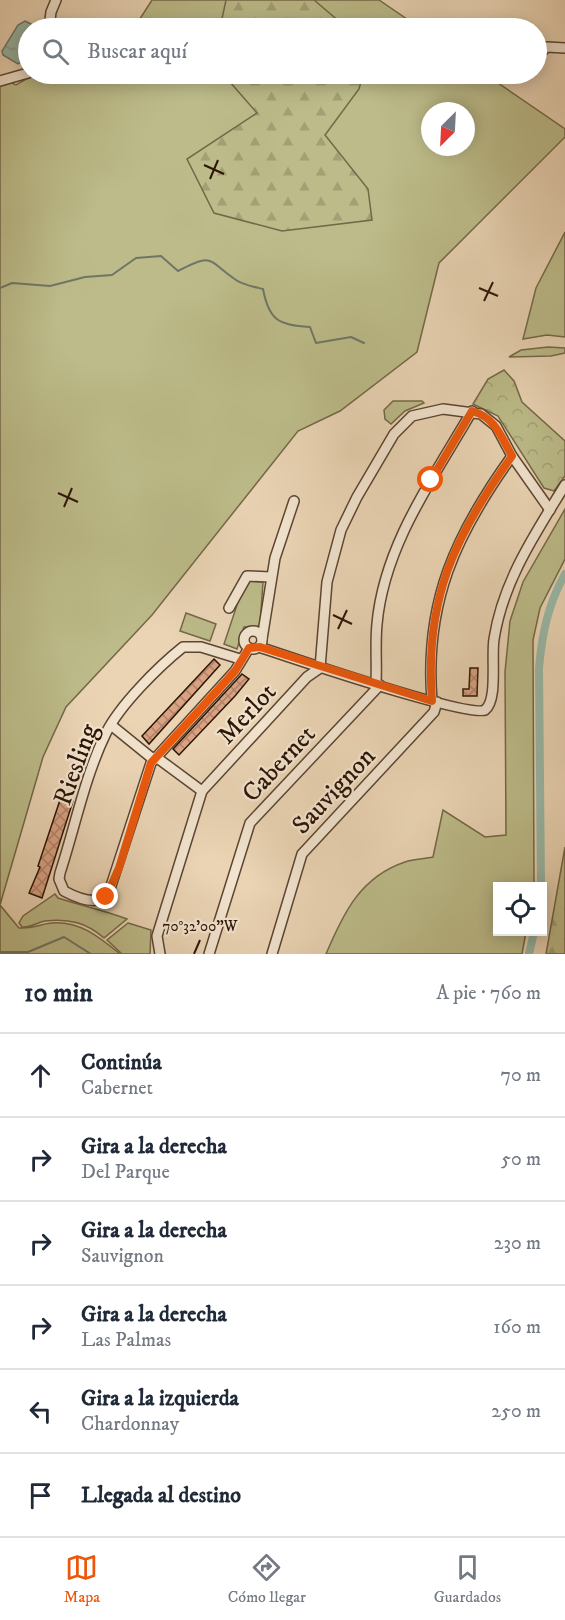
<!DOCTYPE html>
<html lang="es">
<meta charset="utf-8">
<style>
:root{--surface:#fff;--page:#f2f2f3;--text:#1f2937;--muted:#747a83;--line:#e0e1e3;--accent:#ea580c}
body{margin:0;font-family:"IM FELL DW Pica",serif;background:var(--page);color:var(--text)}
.controls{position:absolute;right:18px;bottom:18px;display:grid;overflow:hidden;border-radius:0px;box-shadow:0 3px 15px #0003}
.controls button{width:54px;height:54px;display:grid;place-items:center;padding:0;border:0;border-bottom:2px solid var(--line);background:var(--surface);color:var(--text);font:30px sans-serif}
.compass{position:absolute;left:421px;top:102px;width:54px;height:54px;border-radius:50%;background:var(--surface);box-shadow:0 3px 15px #0003;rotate:204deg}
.stop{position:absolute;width:18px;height:18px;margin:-14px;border:4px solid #ea580c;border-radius:50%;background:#fff}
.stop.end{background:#ea580c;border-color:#fff;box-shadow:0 2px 6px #0008}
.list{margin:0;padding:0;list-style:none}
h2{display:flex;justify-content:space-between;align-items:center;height:78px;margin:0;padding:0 24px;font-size:26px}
h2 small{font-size:20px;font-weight:400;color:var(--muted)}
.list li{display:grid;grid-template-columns:39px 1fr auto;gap:18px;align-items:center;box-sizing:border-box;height:84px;padding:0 24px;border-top:2px solid var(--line)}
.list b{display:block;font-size:22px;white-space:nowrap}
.list p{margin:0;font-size:20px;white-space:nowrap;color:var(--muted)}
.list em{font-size:20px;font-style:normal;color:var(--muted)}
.icon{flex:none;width:33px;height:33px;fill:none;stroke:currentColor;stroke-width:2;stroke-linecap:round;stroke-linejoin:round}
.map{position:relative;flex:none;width:565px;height:954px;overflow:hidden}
.search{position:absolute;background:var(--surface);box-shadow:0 3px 15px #0003;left:18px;right:18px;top:18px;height:66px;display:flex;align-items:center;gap:15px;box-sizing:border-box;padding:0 21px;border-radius:33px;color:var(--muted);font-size:22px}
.sheet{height:582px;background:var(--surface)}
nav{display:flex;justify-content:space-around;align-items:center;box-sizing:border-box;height:84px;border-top:2px solid var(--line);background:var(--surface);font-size:16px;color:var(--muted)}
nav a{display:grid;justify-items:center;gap:3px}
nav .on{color:var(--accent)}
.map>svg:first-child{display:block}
</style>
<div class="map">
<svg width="565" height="954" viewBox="0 0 565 954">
<defs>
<pattern id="forest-firs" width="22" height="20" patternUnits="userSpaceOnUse" patternTransform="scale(1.5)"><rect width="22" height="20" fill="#bcbb89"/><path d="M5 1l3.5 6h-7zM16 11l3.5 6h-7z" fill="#a2a075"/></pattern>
<pattern id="park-crowns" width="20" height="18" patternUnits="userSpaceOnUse" patternTransform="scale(1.5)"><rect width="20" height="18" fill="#bcbb89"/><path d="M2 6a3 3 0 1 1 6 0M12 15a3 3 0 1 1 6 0" fill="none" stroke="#a2a075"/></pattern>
<pattern id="water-ripples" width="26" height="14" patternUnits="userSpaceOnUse" patternTransform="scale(1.5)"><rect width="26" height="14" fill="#99b9a8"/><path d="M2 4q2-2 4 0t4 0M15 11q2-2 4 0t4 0" fill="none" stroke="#849e8f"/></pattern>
<pattern id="building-cross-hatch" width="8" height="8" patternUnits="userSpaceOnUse" patternTransform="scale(1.5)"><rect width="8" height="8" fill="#d8a283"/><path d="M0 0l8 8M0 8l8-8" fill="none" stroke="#b08369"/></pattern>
</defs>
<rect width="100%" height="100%" fill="#ead4b4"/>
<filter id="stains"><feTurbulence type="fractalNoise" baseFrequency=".00333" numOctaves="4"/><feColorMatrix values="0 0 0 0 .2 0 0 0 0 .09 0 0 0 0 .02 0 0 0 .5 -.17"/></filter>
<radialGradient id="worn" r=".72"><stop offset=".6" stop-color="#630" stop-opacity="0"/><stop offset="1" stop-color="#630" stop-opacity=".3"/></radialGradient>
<g fill="#bcbb89" stroke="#746848" stroke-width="1.5" fill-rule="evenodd">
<polygon points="152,0 379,0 420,28 134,28"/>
<path d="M35,74H485L565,129V137L439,263L417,352L340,411L298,431L152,615L66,707L43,757L0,905L19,928C35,929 38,924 52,923C80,921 99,937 120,954H0V78L16,85ZM430,111H466V147H430Z"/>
<polygon points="565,232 565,337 547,335 523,339 536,288"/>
<polygon points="548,347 565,348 565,353 551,356 509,357 521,350"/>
<polygon points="393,401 422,401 424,403 405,411 391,424 385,419 384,410"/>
<path d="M565,509V559L540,608L533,640L534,886H498V932H526L522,954H326C343,914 360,877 405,862C414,859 424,859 433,857L443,810L485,837L506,835L505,672L510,621L523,582Z"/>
<polygon points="248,581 263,582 260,626 244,627 237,649 224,644 243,587"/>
<polygon points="186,613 216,624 210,641 180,631"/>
<path d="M55,894L58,898C82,906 104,910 127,919L104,938C87,923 69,918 45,921C37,922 31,928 22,927L19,923L23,916Z"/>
<polygon points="128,923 151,930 150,954 122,954 107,940"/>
</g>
<g fill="url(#forest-firs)" stroke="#746848" stroke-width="1.5">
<polygon points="226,0 314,0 347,28 220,28"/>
<polygon points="223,74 363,74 359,89 325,135 368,189 372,220 282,231 214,213 187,159 257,113"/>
<polygon points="565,847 565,954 546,954"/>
</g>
<polygon fill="url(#park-crowns)" stroke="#746848" stroke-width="1.5" points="504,370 514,381 522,402 565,441 565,476 554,491 544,488 498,416 473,404 488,379"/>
<polygon fill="url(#water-ripples)" stroke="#6e7767" stroke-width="1.5" points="25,21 39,28 28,28 28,58 18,64 3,55 2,51 18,25"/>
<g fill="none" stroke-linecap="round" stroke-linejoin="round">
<g stroke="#6e7767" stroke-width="2">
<path d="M0,288L12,283L50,286L85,277L112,275L136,258L161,256L178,271C214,252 207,260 236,280C243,285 255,287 263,289C269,321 279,325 310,327L316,343L351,337L364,343"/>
<polyline points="0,952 28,952 64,937 91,954"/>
</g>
<g stroke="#99b9a8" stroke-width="8">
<path d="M541,886L539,668C542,634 548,604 565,574"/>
<polyline points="529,954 534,932"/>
</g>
</g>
<g fill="url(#building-cross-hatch)" stroke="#2d1506" stroke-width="1.5">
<polygon points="214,659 220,665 149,744 142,736"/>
<polygon points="470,668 478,668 477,696 463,696 463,689 469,689"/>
<polygon points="242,674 249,679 235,696 179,755 173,749"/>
<polygon points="61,797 73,801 42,898 29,893 40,867 38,866"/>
</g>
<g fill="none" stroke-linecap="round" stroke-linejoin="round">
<g stroke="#5c4532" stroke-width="12">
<g id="minor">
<polyline points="49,28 51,12 56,0"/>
<polyline points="536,56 547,47 565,48"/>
<polyline points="0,81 28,73"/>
<polyline points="229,608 247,576 271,577"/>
<circle cx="253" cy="640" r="9"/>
<polyline points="262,639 275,558 294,501"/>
<path d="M259,647C289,657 468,718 485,710C498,700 491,658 494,639C503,581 535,534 565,485"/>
<path d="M240,659L201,647H183C158,667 120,705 106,733C85,776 75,827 60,873L59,879L64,891C77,898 97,906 108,895L151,763L235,671L249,648"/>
<path d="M376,683C377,664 375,643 377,624C384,545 434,477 472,411"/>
<path d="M432,701C424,602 456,534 512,456"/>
<polyline points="111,725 153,759"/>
<polyline points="156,757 202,791"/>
<polyline points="160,954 157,936 202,791 307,677 320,668 327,582 341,530 357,497 394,434 412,416 443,409 481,414 496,426 512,456 550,510"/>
<polyline points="209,954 250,823 380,685"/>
<polyline points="272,954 302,854 434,712 437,702"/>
</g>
</g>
<use href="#minor" stroke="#f1e3ce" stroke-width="9"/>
</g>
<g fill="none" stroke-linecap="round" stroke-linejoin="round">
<path stroke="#ea580c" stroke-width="8" d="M106,897L119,868L151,763L235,671L249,648L260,647L432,701C424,600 455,535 512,456C501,437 496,418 472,411L431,480"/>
</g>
<path fill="none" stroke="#2d1506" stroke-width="2" d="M204,165L224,174M210,179L218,160M479,288L498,296M484,301L493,282M58,493L78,502M64,507L72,488M333,615L352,624M338,629L347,610M194,954L200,940"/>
<g text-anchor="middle" stroke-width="4.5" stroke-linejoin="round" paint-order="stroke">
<g font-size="26" fill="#2d1506" stroke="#f1e3ce">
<text transform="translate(246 713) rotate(-47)" y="9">Merlot</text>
<text transform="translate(278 763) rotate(-47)" y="9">Cabernet</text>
<text transform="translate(75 764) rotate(-70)" y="9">Riesling</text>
<text transform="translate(333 790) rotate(-47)" y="9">Sauvignon</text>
</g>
</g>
<g font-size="15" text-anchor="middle" fill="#2d1506" stroke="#f1e3ce" stroke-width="4.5" stroke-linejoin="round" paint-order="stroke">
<text x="200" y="931">70°32'00"W</text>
</g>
<rect width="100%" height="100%" filter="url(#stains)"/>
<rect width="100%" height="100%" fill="url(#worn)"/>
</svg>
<div class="controls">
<button><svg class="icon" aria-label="locate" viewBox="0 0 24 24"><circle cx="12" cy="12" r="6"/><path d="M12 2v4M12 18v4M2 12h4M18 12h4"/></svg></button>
</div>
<svg class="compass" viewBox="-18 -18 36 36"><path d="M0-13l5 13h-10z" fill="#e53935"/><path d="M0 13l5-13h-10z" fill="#747a83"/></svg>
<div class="stop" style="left:431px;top:480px"></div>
<div class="stop end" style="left:106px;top:897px"></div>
<div class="search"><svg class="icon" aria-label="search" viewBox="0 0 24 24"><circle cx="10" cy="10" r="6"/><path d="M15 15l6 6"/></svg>Buscar aquí</div>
</div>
<section class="sheet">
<h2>10 min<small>A pie · 760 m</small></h2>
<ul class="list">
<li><svg class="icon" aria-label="ahead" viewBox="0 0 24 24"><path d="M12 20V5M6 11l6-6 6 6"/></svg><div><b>Continúa</b><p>Cabernet</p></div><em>70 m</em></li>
<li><svg class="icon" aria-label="right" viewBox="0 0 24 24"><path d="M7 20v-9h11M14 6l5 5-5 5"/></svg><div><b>Gira a la derecha</b><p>Del Parque</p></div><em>50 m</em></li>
<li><svg class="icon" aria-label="right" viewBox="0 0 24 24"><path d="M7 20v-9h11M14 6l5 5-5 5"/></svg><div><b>Gira a la derecha</b><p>Sauvignon</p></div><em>230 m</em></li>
<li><svg class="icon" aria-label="right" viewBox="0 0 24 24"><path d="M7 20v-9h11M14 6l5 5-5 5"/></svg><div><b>Gira a la derecha</b><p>Las Palmas</p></div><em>160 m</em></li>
<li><svg class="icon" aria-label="left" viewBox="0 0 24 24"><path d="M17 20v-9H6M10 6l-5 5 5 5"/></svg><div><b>Gira a la izquierda</b><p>Chardonnay</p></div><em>250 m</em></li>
<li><svg class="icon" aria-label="arrive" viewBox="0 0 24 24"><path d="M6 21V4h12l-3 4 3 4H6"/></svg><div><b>Llegada al destino</b></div></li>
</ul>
</section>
<nav>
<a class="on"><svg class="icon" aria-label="map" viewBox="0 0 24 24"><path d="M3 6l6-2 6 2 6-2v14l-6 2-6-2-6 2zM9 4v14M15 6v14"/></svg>Mapa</a>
<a><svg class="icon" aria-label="directions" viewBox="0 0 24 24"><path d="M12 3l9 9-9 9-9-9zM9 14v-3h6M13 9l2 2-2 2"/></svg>Cómo llegar</a>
<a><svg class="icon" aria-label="saved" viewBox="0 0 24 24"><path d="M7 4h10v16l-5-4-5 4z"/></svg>Guardados</a>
</nav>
